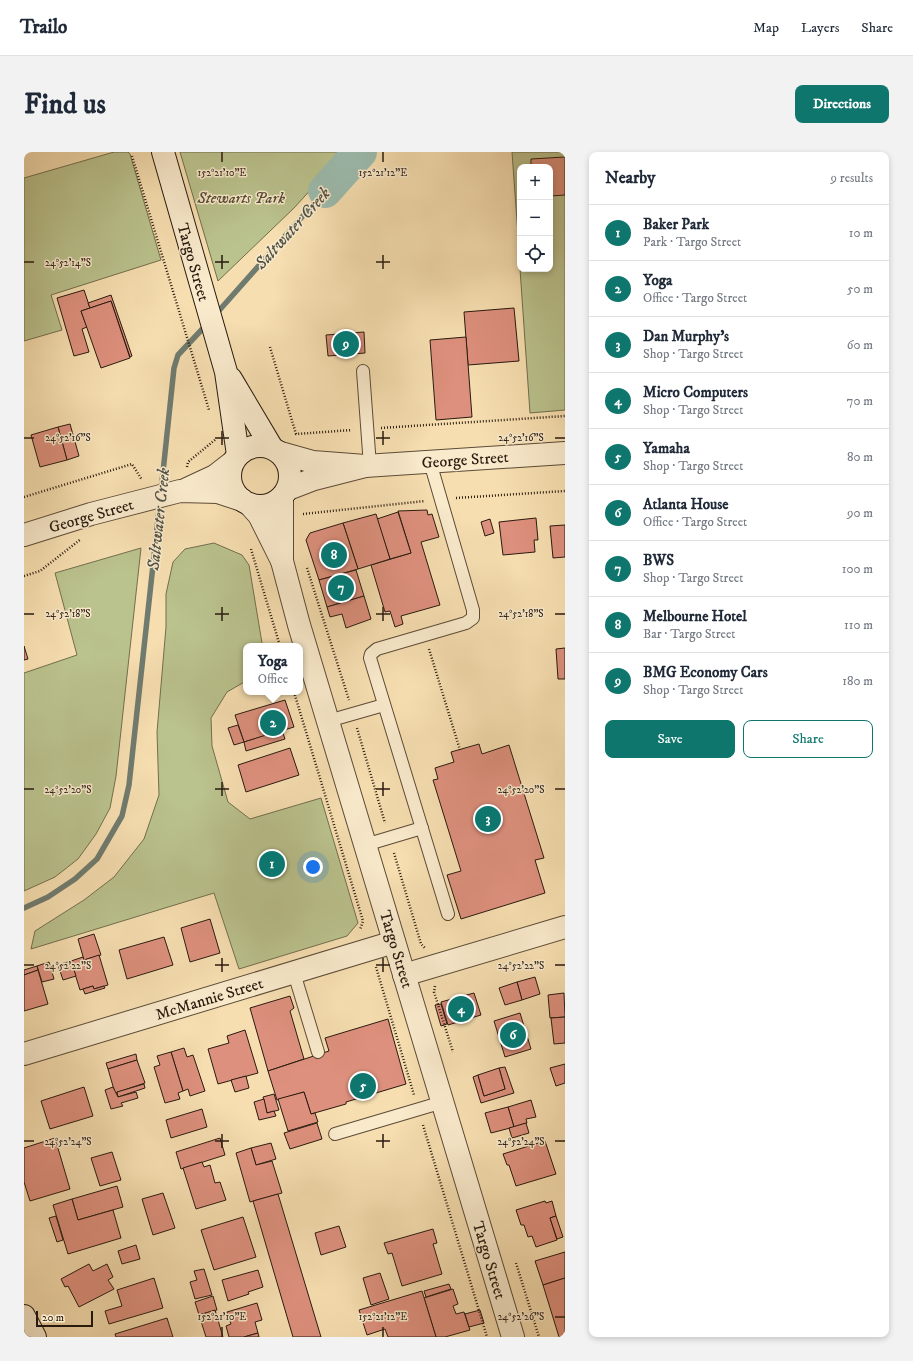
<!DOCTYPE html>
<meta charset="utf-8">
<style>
:root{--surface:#fff;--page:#f2f2f3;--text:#1f2937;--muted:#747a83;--line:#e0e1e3;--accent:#0f766e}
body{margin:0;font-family:"IM FELL DW Pica",serif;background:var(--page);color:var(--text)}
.controls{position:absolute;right:12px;top:12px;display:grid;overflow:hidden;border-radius:8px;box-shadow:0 2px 6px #0003}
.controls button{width:36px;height:36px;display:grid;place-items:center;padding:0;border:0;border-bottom:1px solid var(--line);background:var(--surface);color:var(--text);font:20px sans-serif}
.scale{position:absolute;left:12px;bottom:10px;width:57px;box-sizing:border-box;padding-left:4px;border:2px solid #291a0f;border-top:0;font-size:11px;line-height:14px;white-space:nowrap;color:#291a0f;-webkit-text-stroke:3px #f9eacc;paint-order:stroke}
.you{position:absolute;left:289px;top:715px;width:14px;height:14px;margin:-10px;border:3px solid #fff;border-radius:50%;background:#1a73e8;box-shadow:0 0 0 6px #1a73e833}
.badge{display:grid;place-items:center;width:26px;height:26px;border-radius:50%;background:var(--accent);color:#fff;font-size:13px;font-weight:700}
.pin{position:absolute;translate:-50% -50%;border:2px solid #fff;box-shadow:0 1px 4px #0006}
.popup{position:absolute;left:219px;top:491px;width:60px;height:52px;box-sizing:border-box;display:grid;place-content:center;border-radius:8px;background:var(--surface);filter:drop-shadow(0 1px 3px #0005);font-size:13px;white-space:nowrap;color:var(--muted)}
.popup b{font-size:15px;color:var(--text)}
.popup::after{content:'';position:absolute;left:50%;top:100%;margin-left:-8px;border:8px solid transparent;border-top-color:var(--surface)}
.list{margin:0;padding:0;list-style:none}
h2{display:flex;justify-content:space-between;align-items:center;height:52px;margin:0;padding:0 16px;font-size:17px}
h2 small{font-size:13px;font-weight:400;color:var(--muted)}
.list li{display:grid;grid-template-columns:26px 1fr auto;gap:12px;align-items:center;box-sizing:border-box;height:56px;padding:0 16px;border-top:1px solid var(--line)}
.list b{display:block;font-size:15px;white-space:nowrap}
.list p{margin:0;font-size:13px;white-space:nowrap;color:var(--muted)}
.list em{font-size:13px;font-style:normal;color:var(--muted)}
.actions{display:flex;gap:8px;padding:12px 16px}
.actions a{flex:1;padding:9px 0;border:1px solid var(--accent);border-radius:8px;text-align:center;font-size:14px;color:var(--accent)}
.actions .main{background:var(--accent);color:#fff}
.icon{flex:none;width:22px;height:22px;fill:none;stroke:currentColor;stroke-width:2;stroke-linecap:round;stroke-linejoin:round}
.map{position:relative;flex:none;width:541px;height:1185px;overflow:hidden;border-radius:8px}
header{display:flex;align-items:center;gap:24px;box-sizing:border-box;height:56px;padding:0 20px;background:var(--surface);border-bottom:1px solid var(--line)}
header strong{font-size:19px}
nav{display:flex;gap:22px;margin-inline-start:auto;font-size:14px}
.intro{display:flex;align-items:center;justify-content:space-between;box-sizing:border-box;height:96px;padding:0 24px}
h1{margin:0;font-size:28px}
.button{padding:10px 18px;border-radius:8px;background:var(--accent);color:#fff;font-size:14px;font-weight:700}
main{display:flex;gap:24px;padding:0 24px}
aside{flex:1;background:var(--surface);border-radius:8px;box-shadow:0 2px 6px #0003}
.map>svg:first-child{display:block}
</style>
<header>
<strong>Trailo</strong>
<nav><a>Map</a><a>Layers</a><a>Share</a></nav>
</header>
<div class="intro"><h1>Find us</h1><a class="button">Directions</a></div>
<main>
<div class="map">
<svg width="541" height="1185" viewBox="0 0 541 1185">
<rect width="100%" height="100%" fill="#f6deb0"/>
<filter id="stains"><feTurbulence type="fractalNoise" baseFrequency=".005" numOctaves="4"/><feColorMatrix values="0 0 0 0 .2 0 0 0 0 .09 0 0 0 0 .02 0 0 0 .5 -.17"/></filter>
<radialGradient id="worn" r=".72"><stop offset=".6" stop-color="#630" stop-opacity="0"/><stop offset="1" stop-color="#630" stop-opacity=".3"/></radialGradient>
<g fill="#bac28d" stroke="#726e4e">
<polygon points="90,0 104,0 106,2 137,108 27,143 38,178 0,189 0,26"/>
<polygon points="156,0 321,0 270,56 194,129"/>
<polygon points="488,0 541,0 541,258 506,261 496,117 526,117 526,15 496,15 496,110"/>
<polygon points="190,391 218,403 225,413 238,491 237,494 222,494 222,529 203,540 187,566 188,594 204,650 226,667 297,646 334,771 323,784 215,817 190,741 7,797 11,779 60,748 90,725 120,687 135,643 133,580 142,475 142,442 149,410 161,397"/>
<polygon points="117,396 92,624 86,656 72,682 54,707 31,725 0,739 0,521 53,503 31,421"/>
</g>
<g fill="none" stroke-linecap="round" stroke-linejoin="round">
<g stroke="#6f7b6f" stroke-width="5.5">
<polyline points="192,162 301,39"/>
<polyline points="137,339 150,216 154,203 183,172"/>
<polyline points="0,756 24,745 51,727 73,707 98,664 105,633 136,349"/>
</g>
<polyline stroke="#9dbcaf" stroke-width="34" points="301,39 336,0"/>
</g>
<g fill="#dd907d" stroke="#291a0f">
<polygon points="541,5 541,43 526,44 526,15 507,15 507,7"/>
<polygon points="60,138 66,156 57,159 63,175 58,177 65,200 50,204 33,146"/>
<polygon points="87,143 108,204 106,205 87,149 66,156 64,151"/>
<polygon points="87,149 106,206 77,216 57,159"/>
<polygon points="490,156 495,209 444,213 440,160"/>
<polygon points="340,180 341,201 304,204 302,183"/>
<polygon points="442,185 448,265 412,268 406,188"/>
<polygon points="46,272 55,304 43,308 34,275"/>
<polygon points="34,275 43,308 16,315 7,283"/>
<polygon points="403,358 404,363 408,362 415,385 397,390 416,453 377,464 379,472 371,475 366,459 361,460 347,413 387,401 374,359"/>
<polygon points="374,360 387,401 366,407 353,367"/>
<polygon points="352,362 366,407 334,417 319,371"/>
<polygon points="512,366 514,388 510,388 511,400 479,403 475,370"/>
<polygon points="466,367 470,381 461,384 457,370"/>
<polygon points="319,371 334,417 295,428 282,388 286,381"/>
<polygon points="541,373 541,405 529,406 526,374"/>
<polygon points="332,418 340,444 303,455 295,428"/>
<polygon points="340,444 347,467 322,476 318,462 306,465 303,455"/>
<polygon points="0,494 4,507 0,508"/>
<polygon points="541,496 541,527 534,527 532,497"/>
<polygon points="261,548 270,575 220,590 211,563"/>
<polygon points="214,573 220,590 210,593 204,576"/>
<polygon points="258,578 261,587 222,599 220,590"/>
<polygon points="455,592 458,602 485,593 520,706 511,708 521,741 437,767 423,723 437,719 409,628 414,627 411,616 430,610 427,600"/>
<polygon points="266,596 275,623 222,640 214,613"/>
<polygon points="186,767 196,801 166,810 157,776"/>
<polygon points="70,782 77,803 60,808 54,787"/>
<polygon points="140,785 149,813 103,827 95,798"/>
<polygon points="75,803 84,833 70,837 69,834 56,838 47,809 59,805 60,808"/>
<polygon points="47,809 52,824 39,828 34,813"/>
<polygon points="25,810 30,827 18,830 13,814"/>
<polygon points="13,814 14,818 0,823 0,818"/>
<polygon points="14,818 24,852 0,859 0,823"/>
<polygon points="511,825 516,842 498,848 493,830"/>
<polygon points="493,830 498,848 481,853 475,836"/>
<polygon points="69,834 70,837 80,834 81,836 61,842 59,837"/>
<polygon points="450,841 457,863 424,873 417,850"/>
<polygon points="540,841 541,865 526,866 524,843"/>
<polygon points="266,844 270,856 266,859 280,907 244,919 226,856"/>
<polygon points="417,852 423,872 417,874 411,853"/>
<polygon points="496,861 507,897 481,905 470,869"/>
<polygon points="541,865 541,891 530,892 527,866"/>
<polygon points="364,867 382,932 322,950 322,952 287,962 280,940 253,948 244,919 305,899 301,886"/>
<polygon points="221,878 234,921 194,932 184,897 205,891 203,884"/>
<polygon points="160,896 163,905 169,903 181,939 166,944 164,937 159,939 147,900"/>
<polygon points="147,900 159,939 154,941 156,947 141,951 130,915 136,913 133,904"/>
<polygon points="112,902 113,908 84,917 82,911"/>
<polygon points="113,908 121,931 91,941 84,917"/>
<polygon points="541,912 541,931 532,934 526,916"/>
<polygon points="481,915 490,941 457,951 449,925 454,923 460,944 481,937 475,916"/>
<polygon points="475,916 481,937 460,944 454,923"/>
<polygon points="222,924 225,936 211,940 207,928"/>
<polygon points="120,932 121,936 94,945 93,940"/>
<polygon points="60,935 69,964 26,977 17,949"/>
<polygon points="89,935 94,945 112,940 114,946 97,951 99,954 87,957 81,938"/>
<polygon points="280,940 287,962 291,961 294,970 264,979 254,947"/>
<polygon points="250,942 255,958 243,961 239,945"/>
<polygon points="240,947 243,961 250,959 252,964 235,968 230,950"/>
<polygon points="507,948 512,965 502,967 503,971 490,975 484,955"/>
<polygon points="484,955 490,975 467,981 461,961"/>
<polygon points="178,957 183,975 147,986 142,968"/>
<polygon points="293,971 298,987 266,997 260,981"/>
<polygon points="502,971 505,981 488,986 485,976"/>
<polygon points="31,986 46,1037 6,1049 0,1030 0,996"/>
<polygon points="196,986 201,1003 157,1017 152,1000"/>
<polygon points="521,989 532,1022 492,1034 485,1013 483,1013 479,1002"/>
<polygon points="247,991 252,1007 232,1013 227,996"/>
<polygon points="227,996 232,1013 248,1009 258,1041 226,1050 212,1001"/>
<polygon points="88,1000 97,1028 76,1034 67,1006"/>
<polygon points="178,1010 180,1015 186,1013 191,1031 196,1030 202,1048 172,1057 159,1016"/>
<polygon points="93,1034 99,1055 54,1068 48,1047"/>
<polygon points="139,1041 151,1076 129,1083 118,1047"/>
<polygon points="254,1042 297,1185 269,1185 229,1049"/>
<polygon points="48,1047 54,1068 89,1058 97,1086 44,1102 29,1053"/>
<polygon points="521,1049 522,1051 528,1049 532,1064 526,1066 533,1088 512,1095 508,1084 504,1085 500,1073 497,1073 492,1058"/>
<polygon points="32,1064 39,1088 33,1090 25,1066"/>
<polygon points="532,1064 539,1085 533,1087 526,1066"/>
<polygon points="219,1065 232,1105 190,1118 177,1078"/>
<polygon points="315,1074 322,1095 297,1103 291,1081"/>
<polygon points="409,1077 413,1091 409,1092 418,1122 378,1134 368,1101 364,1102 360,1091"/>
<polygon points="112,1093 116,1107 98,1112 94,1099"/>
<polygon points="541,1100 541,1126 519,1133 511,1109"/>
<polygon points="65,1112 69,1119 83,1112 89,1125 84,1128 90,1137 55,1155 44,1134 41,1135 37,1127"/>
<polygon points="180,1117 188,1143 171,1147 166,1130 173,1128 170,1119"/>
<polygon points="234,1118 239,1135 224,1140 225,1142 204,1149 198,1128"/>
<polygon points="356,1121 365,1147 347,1153 339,1126"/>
<polygon points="130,1126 139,1156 85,1172 81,1159 98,1154 93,1138"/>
<polygon points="541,1126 541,1185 535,1185 519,1133"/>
<polygon points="425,1132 427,1137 402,1145 400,1139"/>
<polygon points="429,1137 434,1152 429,1154 432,1162 440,1160 446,1178 421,1185 412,1185 400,1146"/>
<polygon points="398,1139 412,1185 364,1185 361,1177 343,1183 335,1158"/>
<polygon points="189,1144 193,1158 175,1163 171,1150"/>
<polygon points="233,1151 238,1168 231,1170 234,1181 220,1185 205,1185 202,1174 207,1172 203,1160"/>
<polygon points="191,1158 199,1185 182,1185 175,1163"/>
<polygon points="456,1158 460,1171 445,1175 441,1162"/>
<polygon points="143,1166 149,1185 92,1185 91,1182"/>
<polygon points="234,1181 235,1185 220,1185"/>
</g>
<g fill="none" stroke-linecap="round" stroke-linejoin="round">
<g stroke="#5c4b37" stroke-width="14">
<g id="lane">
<polyline points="339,219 346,314"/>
<polyline points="406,310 449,458 449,466 442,471 353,497 347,502 346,506 424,762"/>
<polyline points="304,569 360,553"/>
<polyline points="341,693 398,676"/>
<polyline points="270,821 294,900"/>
<polyline points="311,982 419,950"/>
</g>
</g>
<g stroke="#5c4b37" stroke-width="24">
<g id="street">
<polyline points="257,301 289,310 341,314 290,327 264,337"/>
<polyline points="341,314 541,301"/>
<polyline points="163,337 191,324 209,310"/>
<polyline points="225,352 235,363 258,409 258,345"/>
<polyline points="0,383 67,362 156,339 194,340 218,348"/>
<polyline points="258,409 275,473 489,1185"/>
<polyline points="380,823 541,775"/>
<polyline points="0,902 370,790"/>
</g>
</g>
<g stroke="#291a0f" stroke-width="24">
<g id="secondary">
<polyline points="139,0 202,220 214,303"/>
<polyline points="207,227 248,296"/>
<circle cx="236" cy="324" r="30"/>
<polyline points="0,1164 11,1185"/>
</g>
</g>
<g stroke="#291a0f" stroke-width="2.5" stroke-dasharray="1 2" stroke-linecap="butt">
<polyline points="108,4 185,258"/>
<polyline points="246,195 272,282 328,278"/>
<polyline points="357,276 541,264"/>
<polyline points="163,315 164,310 192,287"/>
<polyline points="0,345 108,312 118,328"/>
<polyline points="432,346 541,339"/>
<polyline points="279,362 401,349"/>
<polyline points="227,397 256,494"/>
<polyline points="283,416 325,548"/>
<polyline points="0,424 16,419 57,387"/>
<polyline points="405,497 436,598"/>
<polyline points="270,540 339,769 336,778"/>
<polyline points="333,576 361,671"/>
<polyline points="370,701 397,792 401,796"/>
<polyline points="352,815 390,943"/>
<polyline points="411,834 410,840 429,900"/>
<polyline points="399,973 463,1185"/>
<polyline points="492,1111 515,1185"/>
</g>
<use href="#lane" stroke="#f9eacc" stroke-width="12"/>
<use href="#street" stroke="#f9eacc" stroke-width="22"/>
<use href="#secondary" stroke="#f9eacc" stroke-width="22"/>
</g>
<path fill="none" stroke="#291a0f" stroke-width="1.5" d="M198,0V10M359,0V10M198,103V117M359,103V117M0,110H10M191,110H205M352,110H366M198,279V293M359,279V293M0,286H10M191,286H205M352,286H366M531,286H541M198,455V469M359,455V469M0,462H10M191,462H205M352,462H366M531,462H541M198,630V644M359,630V644M0,637H10M191,637H205M352,637H366M531,637H541M198,806V820M359,806V820M0,813H10M191,813H205M352,813H366M531,813H541M198,982V996M359,982V996M0,989H10M191,989H205M352,989H366M531,989H541M531,1165H541M198,1175V1185M359,1175V1185"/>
<g text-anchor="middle" stroke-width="3" stroke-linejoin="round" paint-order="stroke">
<g font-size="16" font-style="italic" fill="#544c35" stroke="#f9eacc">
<text x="217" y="51">Stewarts Park</text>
</g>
<g font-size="16" fill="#291a0f" stroke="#f9eacc">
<text transform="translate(170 110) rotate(74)" y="6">Targo Street</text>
<text transform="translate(441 307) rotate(-4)" y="6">George Street</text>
<text transform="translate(67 363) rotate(-16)" y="6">George Street</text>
<text transform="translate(373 797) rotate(73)" y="6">Targo Street</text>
<text transform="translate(185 846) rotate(-17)" y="6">McMannie Street</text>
<text transform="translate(466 1108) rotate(73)" y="6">Targo Street</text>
</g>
<g font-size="17" font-style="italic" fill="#525347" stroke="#f9eacc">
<text transform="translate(268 76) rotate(-48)" y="6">Saltwater Creek</text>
<text transform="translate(134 367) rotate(-84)" y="6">Saltwater Creek</text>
</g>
</g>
<g font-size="10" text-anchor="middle" fill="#291a0f" stroke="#f9eacc" stroke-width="3" stroke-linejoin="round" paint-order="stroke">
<text x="198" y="24">152°21'10"E</text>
<text x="359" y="24">152°21'12"E</text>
<text x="44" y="114">24°52'14"S</text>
<text x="44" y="289">24°52'16"S</text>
<text x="497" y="289">24°52'16"S</text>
<text x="44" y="465">24°52'18"S</text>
<text x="497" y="465">24°52'18"S</text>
<text x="44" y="641">24°52'20"S</text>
<text x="497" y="641">24°52'20"S</text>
<text x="44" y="817">24°52'22"S</text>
<text x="497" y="817">24°52'22"S</text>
<text x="44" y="993">24°52'24"S</text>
<text x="497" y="993">24°52'24"S</text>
<text x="497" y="1168">24°52'26"S</text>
<text x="198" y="1168">152°21'10"E</text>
<text x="359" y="1168">152°21'12"E</text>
</g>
<rect width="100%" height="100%" filter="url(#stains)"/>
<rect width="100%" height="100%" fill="url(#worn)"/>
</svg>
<div class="controls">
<button>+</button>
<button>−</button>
<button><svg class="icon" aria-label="locate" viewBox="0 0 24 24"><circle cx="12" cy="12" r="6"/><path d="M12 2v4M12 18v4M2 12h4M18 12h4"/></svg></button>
</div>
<div class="scale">20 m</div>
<div class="you"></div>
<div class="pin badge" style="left:248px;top:712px">1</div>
<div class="pin badge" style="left:249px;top:571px">2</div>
<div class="popup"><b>Yoga</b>Office</div>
<div class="pin badge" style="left:464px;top:667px">3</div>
<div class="pin badge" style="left:437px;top:857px">4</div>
<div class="pin badge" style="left:339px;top:934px">5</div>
<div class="pin badge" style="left:489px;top:883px">6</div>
<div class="pin badge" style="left:317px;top:436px">7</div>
<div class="pin badge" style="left:310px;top:403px">8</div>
<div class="pin badge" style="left:322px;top:192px">9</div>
</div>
<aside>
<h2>Nearby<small>9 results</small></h2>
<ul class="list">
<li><span class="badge">1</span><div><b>Baker Park</b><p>Park · Targo Street</p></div><em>10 m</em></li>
<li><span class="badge">2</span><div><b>Yoga</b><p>Office · Targo Street</p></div><em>50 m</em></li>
<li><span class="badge">3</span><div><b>Dan Murphy's</b><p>Shop · Targo Street</p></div><em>60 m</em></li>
<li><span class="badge">4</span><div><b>Micro Computers</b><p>Shop · Targo Street</p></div><em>70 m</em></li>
<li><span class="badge">5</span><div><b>Yamaha</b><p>Shop · Targo Street</p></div><em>80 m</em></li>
<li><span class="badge">6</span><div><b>Atlanta House</b><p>Office · Targo Street</p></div><em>90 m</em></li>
<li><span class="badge">7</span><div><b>BWS</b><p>Shop · Targo Street</p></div><em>100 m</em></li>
<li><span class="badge">8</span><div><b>Melbourne Hotel</b><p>Bar · Targo Street</p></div><em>110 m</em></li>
<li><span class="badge">9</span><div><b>BMG Economy Cars</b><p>Shop · Targo Street</p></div><em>180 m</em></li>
</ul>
<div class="actions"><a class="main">Save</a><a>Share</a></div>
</aside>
</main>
